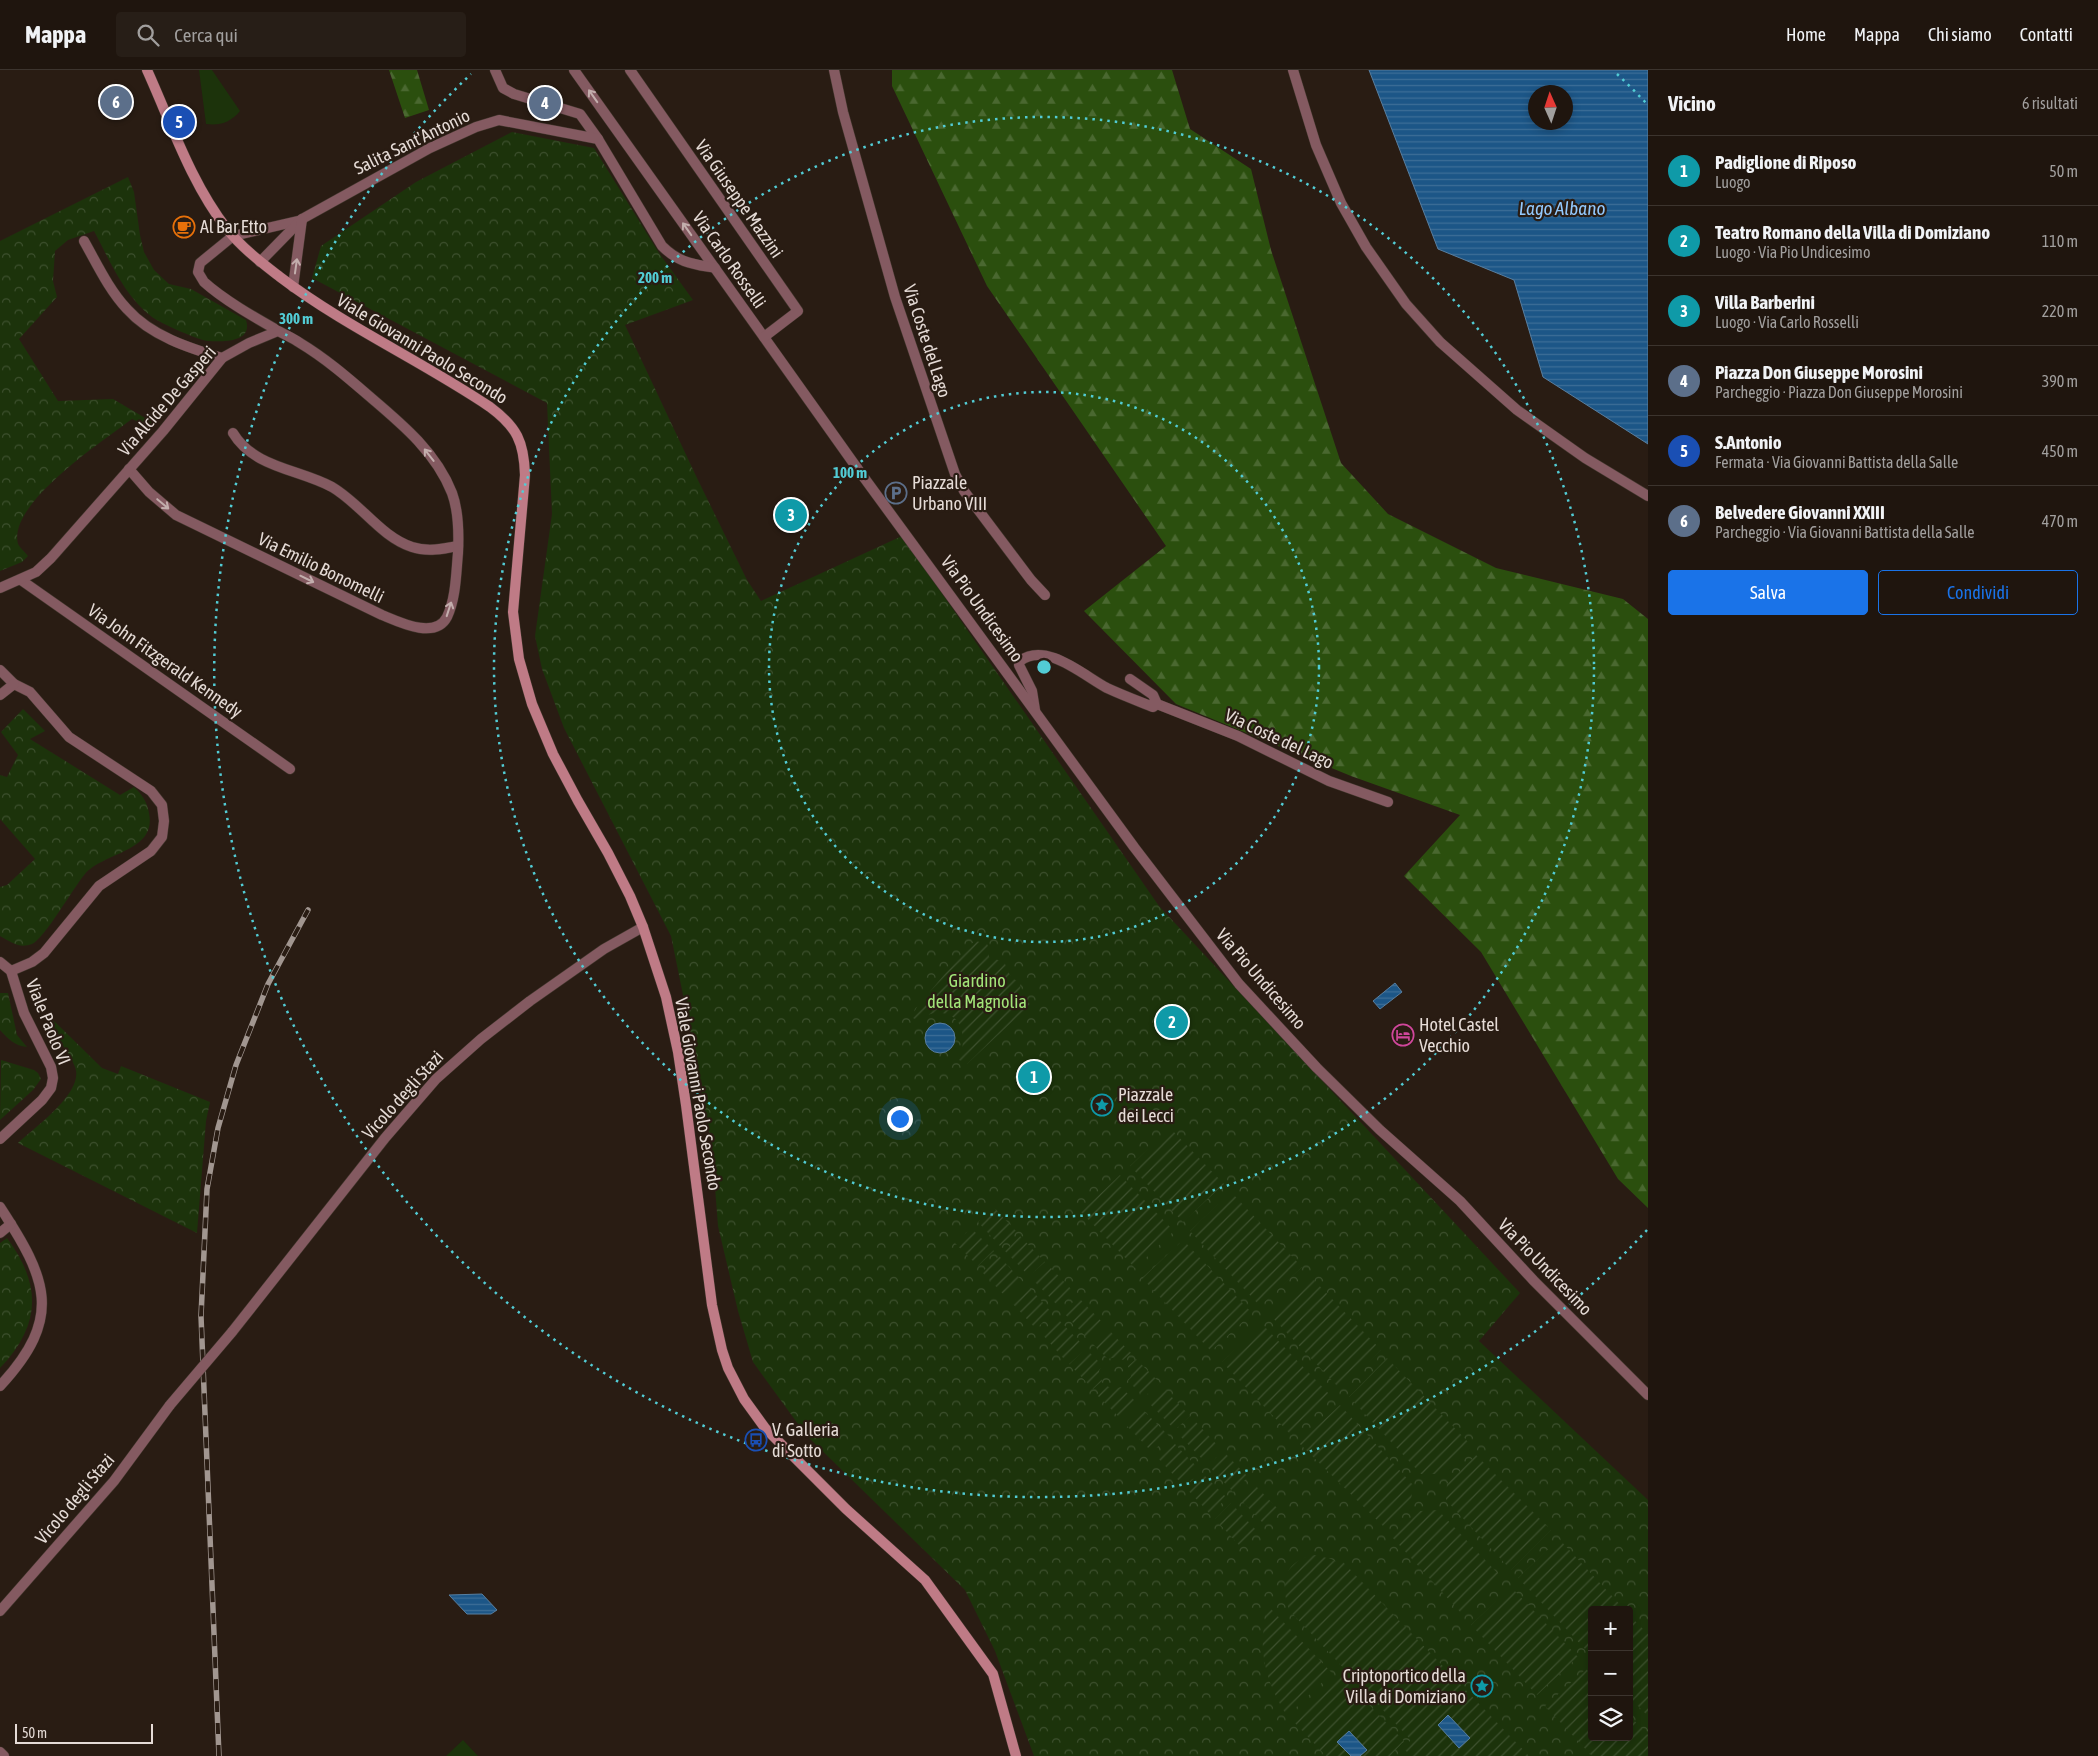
<!DOCTYPE html>
<html lang="it">
<meta charset="utf-8">
<style>
:root{--surface:#1f150e;--page:#271e17;--text:#f1f3f6;--muted:#a19f9e;--line:#3c342e;--accent:#1a73e8}
body{margin:0;font-family:"Asap Condensed",sans-serif;background:var(--page);color:var(--text)}
.controls{position:absolute;right:15px;bottom:15px;display:grid;overflow:hidden;border-radius:5px;box-shadow:0 2px 8px #0003}
.controls button{width:45px;height:45px;display:grid;place-items:center;padding:0;border:0;border-bottom:1px solid var(--line);background:var(--surface);color:var(--text);font:25px sans-serif}
.compass{position:absolute;left:1528px;top:15px;width:45px;height:45px;border-radius:50%;background:var(--surface);box-shadow:0 2px 8px #0003;rotate:357deg}
.scale{position:absolute;left:15px;bottom:12px;width:138px;box-sizing:border-box;padding-left:5px;border:2px solid #e5dbd6;border-top:0;font-size:14px;line-height:18px;white-space:nowrap;color:#e5dbd6;-webkit-text-stroke:4px #291c13;paint-order:stroke}
.you{position:absolute;left:899px;top:1048px;width:18px;height:18px;margin:-12px;border:4px solid #fff;border-radius:50%;background:#1a73e8;box-shadow:0 0 0 8px #1a73e833}
.badge{display:grid;place-items:center;width:32px;height:32px;border-radius:50%;background:var(--accent);color:#fff;font-size:16px;font-weight:700}
.pin{position:absolute;translate:-50% -50%;border:2px solid #fff;box-shadow:0 1px 5px #0006}
.list{margin:0;padding:0;list-style:none}
h2{display:flex;justify-content:space-between;align-items:center;height:65px;margin:0;padding:0 20px;font-size:21px}
h2 small{font-size:16px;font-weight:400;color:var(--muted)}
.list li{display:grid;grid-template-columns:32px 1fr auto;gap:15px;align-items:center;box-sizing:border-box;height:70px;padding:0 20px;border-top:1px solid var(--line)}
.list b{display:block;font-size:19px;white-space:nowrap}
.list p{margin:0;font-size:16px;white-space:nowrap;color:var(--muted)}
.list em{font-size:16px;font-style:normal;color:var(--muted)}
.actions{display:flex;gap:10px;padding:15px 20px}
.actions a{flex:1;padding:11px 0;border:1px solid var(--accent);border-radius:5px;text-align:center;font-size:18px;color:var(--accent)}
.actions .main{background:var(--accent);color:#fff}
.icon{flex:none;width:28px;height:28px;fill:none;stroke:currentColor;stroke-width:2;stroke-linecap:round;stroke-linejoin:round}
.map{position:relative;flex:none;width:1648px;height:1686px;overflow:hidden}
header{display:flex;align-items:center;gap:30px;box-sizing:border-box;height:70px;padding:0 25px;background:var(--surface);border-bottom:1px solid var(--line)}
header strong{font-size:24px}
nav{display:flex;gap:28px;margin-inline-start:auto;font-size:18px}
.search{width:350px;height:45px;background:var(--page);display:flex;align-items:center;gap:12px;box-sizing:border-box;padding:0 18px;border-radius:5px;color:var(--muted);font-size:19px}
main{display:flex}
aside{flex:1;background:var(--surface)}
.map>svg:first-child{display:block}
</style>
<header>
<strong>Mappa</strong>
<div class="search"><svg class="icon" aria-label="search" viewBox="0 0 24 24"><circle cx="10" cy="10" r="6"/><path d="M15 15l6 6"/></svg>Cerca qui</div>
<nav><a>Home</a><a>Mappa</a><a>Chi siamo</a><a>Contatti</a></nav>
</header>
<main>
<div class="map">
<svg width="1648" height="1686" viewBox="0 0 1648 1686">
<defs>
<pattern id="forest-firs" width="22" height="20" patternUnits="userSpaceOnUse" patternTransform="scale(1.25)"><rect width="22" height="20" fill="#2b4f0e"/><path d="M5 1l3.5 6h-7zM16 11l3.5 6h-7z" fill="#4a6830"/></pattern>
<pattern id="park-crowns" width="20" height="18" patternUnits="userSpaceOnUse" patternTransform="scale(1.25)"><rect width="20" height="18" fill="#1c330b"/><path d="M2 6a3 3 0 1 1 6 0M12 15a3 3 0 1 1 6 0" fill="none" stroke="#3d502e"/></pattern>
<pattern id="garden-furrows" width="10" height="10" patternUnits="userSpaceOnUse" patternTransform="scale(1.25)"><rect width="10" height="10" fill="#1c330b"/><path d="M-1 1l2-2M0 10L10 0M9 11l2-2" fill="none" stroke="#3d502e"/></pattern>
<pattern id="water-rules" width="6" height="5" patternUnits="userSpaceOnUse" patternTransform="scale(1.25)"><rect width="6" height="5" fill="#1c5687"/><path d="M0 2.5h6" fill="none" stroke="#3d6e97"/></pattern>
</defs>
<rect width="100%" height="100%" fill="#291c13"/>
<g fill="#1c330b">
<path d="M199,0H212L240,41C231,52 220,56 206,54Z"/>
<polygon points="463,1670 478,1686 446,1686"/>
</g>
<g fill="url(#forest-firs)">
<polygon points="389,0 417,0 429,40 405,48"/>
<polygon points="892,0 1172,0 1190,59 1251,99 1271,180 1341,393 1388,444 1496,498 1623,529 1648,549 1648,1138 1618,1109 1481,882 1404,806 1460,745 1351,706 1176,634 1084,541 1166,476 987,216 892,16"/>
</g>
<g fill="url(#park-crowns)" fill-rule="evenodd">
<path d="M512,62L594,78L659,183L693,230L625,255L697,408L747,510L761,531L902,466L1159,836L1520,1223L1479,1271L1648,1430V1686H1034L995,1581L965,1520L806,1365L753,1292L738,1241L718,1156L712,1079L690,959L671,866L564,658L542,599L535,566L552,444L547,333L312,208L321,176L416,112ZM1592,1540H1629V1667H1592Z"/>
<path d="M128,107L134,122L140,165L144,182L154,200L169,214L191,219L246,250C253,272 224,272 208,271C198,270 160,253 152,247C124,226 110,191 94,161L68,170L55,181L53,211L57,227L19,269L58,331L113,329L152,352L148,356L132,349C103,371 7,434 18,474C20,478 25,482 28,486L22,492L0,501V171Z"/>
<path d="M23,639L45,661L30,669L120,725L134,717C142,724 147,732 149,743C157,782 104,782 85,804C73,818 45,868 32,874C19,879 11,872 0,866V817L7,815L35,789L0,749V705L7,707L18,685L1,662Z"/>
<path d="M0,923H8L17,965L27,977C15,976 8,969 0,960Z"/>
<path d="M51,948L102,998L118,1004L121,996L210,1032L206,1051L197,1163L18,1073C34,1058 85,1022 75,997C69,981 55,966 46,951Z"/>
<polygon points="1,990 34,1000 38,1003 41,1009 33,1020 0,1050"/>
<path d="M7,1168C42,1215 41,1255 0,1298V1173Z"/>
</g>
<g fill="url(#garden-furrows)">
<path d="M976,871L987,874L989,878V887L1004,892C1009,901 1008,908 1020,912L1021,930L1028,931L1030,935L967,994L959,990C967,970 964,941 936,943C929,943 923,948 917,950L911,947L917,937L969,875Z"/>
<polygon points="1170,1058 1224,1114 1183,1152 1130,1096"/>
<polygon points="1120,1105 1174,1161 1135,1198 1081,1142"/>
<polygon points="1231,1122 1302,1197 1260,1236 1190,1161"/>
<polygon points="993,1137 1016,1161 1000,1176 978,1152"/>
<polygon points="971,1158 994,1181 978,1196 955,1173"/>
<polygon points="1020,1166 1045,1192 1029,1206 1005,1181"/>
<polygon points="1183,1170 1252,1243 1211,1281 1142,1208"/>
<polygon points="999,1186 1023,1212 1007,1228 982,1202"/>
<polygon points="1050,1197 1074,1222 1059,1237 1035,1212"/>
<polygon points="1311,1207 1381,1280 1340,1319 1270,1245"/>
<polygon points="1029,1217 1052,1243 1036,1259 1012,1233"/>
<polygon points="1078,1227 1103,1253 1087,1268 1063,1242"/>
<polygon points="1057,1248 1081,1273 1064,1289 1041,1263"/>
<polygon points="1262,1254 1332,1327 1291,1365 1222,1292"/>
<polygon points="1107,1258 1131,1283 1123,1290 1117,1287 1108,1289 1092,1273"/>
<polygon points="1086,1279 1102,1295 1099,1301 1102,1311 1093,1319 1069,1294"/>
<polygon points="1387,1288 1470,1374 1438,1404 1421,1404 1349,1327"/>
<polygon points="1136,1289 1160,1313 1144,1327 1128,1311 1131,1306 1128,1296"/>
<polygon points="1107,1316 1113,1319 1121,1317 1138,1334 1121,1349 1097,1325"/>
<polygon points="1164,1319 1190,1346 1175,1360 1149,1333"/>
<polygon points="1340,1335 1413,1415 1411,1430 1383,1456 1299,1373"/>
<polygon points="1142,1339 1169,1366 1152,1382 1126,1355"/>
<polygon points="1195,1351 1218,1376 1203,1390 1180,1366"/>
<polygon points="1173,1372 1196,1396 1180,1412 1157,1387"/>
<polygon points="1223,1381 1248,1407 1233,1422 1208,1395"/>
<polygon points="1476,1385 1551,1460 1511,1500 1446,1430 1447,1414"/>
<polygon points="1201,1402 1227,1428 1210,1444 1185,1417"/>
<polygon points="1253,1413 1278,1439 1263,1453 1238,1427"/>
<polygon points="1231,1433 1256,1460 1239,1475 1215,1449"/>
<polygon points="1438,1440 1502,1508 1462,1544 1392,1467 1420,1441"/>
<polygon points="1559,1469 1625,1540 1592,1540 1592,1575 1586,1580 1518,1508"/>
<path d="M1315,1485L1331,1489L1339,1493L1342,1491L1529,1686H1411L1403,1678L1411,1670L1289,1540C1280,1513 1283,1491 1315,1485Z"/>
<polygon points="1511,1517 1578,1587 1537,1625 1471,1555"/>
<path d="M1269,1537L1332,1603L1287,1646C1266,1613 1255,1576 1269,1537Z"/>
<polygon points="1635,1551 1648,1564 1648,1646 1629,1627 1629,1557"/>
<polygon points="1586,1599 1592,1605 1592,1667 1629,1667 1629,1645 1648,1665 1648,1686 1592,1686 1545,1636"/>
<polygon points="1341,1606 1404,1671 1390,1686 1326,1686 1294,1652"/>
</g>
<g fill="url(#water-rules)" stroke="#587e9f" fill-rule="evenodd">
<path d="M1369,0H1648V374L1543,307L1514,210L1438,179ZM1566,22V52H1536V22Z"/>
<polygon points="1395,913 1402,922 1380,939 1373,931"/>
<circle cx="940" cy="968" r="15"/>
<polygon points="482,1524 497,1540 491,1544 467,1544 449,1525"/>
<polygon points="1448,1645 1470,1668 1459,1678 1438,1655"/>
<polygon points="1349,1661 1367,1680 1360,1686 1351,1686 1337,1672"/>
</g>
<g fill="none" stroke-linecap="round" stroke-linejoin="round">
<g stroke="#43372e" stroke-width="11">
<g id="minor">
<polyline points="495,0 503,18 514,24 580,44 598,69"/>
<polyline points="574,0 857,398"/>
<polyline points="630,0 798,241 764,267"/>
<polyline points="834,0 843,42 895,227 955,404 964,421 1031,510 1045,525"/>
<polyline points="1293,0 1316,75 1341,133 1366,177 1406,234 1440,272 1517,340 1585,388 1648,426"/>
<path d="M84,171C97,194 109,220 127,239C151,266 189,278 222,288"/>
<path d="M233,363C254,398 299,399 332,417C361,434 381,467 412,477C427,482 443,479 458,476"/>
<path d="M129,399L149,422L176,445L382,545C399,552 435,570 447,547C456,528 456,504 458,483C459,463 459,442 452,423C436,382 402,354 369,326C347,307 325,288 300,273C293,268 285,265 277,260C254,247 224,230 204,212L198,202L200,193L233,166"/>
<polyline points="21,510 290,699"/>
<polyline points="0,518 36,502 51,488 163,361 222,288 249,273 278,261"/>
<polyline points="0,600 14,614 30,622 69,667 151,721 162,735 164,751 162,767 151,781 99,816 44,883 32,892 11,901"/>
<polyline points="0,625 14,614"/>
<polyline points="1157,634 1238,666 1329,711 1388,732"/>
<path d="M1035,640L1032,621L1019,595L1020,591C1046,571 1084,606 1107,618C1122,625 1138,631 1153,637L1157,634L1153,625L1130,609"/>
<polyline points="0,892 11,901 24,943 51,997 53,1008 51,1018 42,1030 0,1069"/>
<path d="M0,1137C47,1209 64,1247 0,1316"/>
<polyline points="0,1163 11,1154"/>
<polyline points="232,1262 385,1068 436,1009 481,969 530,931 604,879 643,857"/>
<polyline points="0,1541 114,1411 170,1335"/>
<polyline points="0,1682 4,1686"/>
</g>
</g>
<g stroke="#43372e" stroke-width="11">
<g id="tertiary">
<polyline points="233,166 302,150"/>
<path d="M260,192L302,149L430,78L476,57L499,50L598,69L662,176C679,193 693,194 715,198"/>
<polyline points="293,217 302,149"/>
<polyline points="857,398 1134,777 1239,914 1317,998 1380,1060 1460,1131 1534,1211 1648,1325"/>
</g>
</g>
<g stroke="#43372e" stroke-width="11">
<path id="secondary" d="M147,0C171,53 191,113 227,159C242,178 262,193 280,207C346,257 422,291 490,337C517,357 524,372 525,405L513,542L519,589L532,634L553,684L578,731L608,783L630,826L643,857L666,927L678,982L686,1035L712,1235L722,1280L728,1298L744,1329L765,1358L846,1439L925,1510L993,1604L1016,1686"/>
</g>
<use href="#minor" stroke="#845a61" stroke-width="10"/>
<use href="#tertiary" stroke="#845a61" stroke-width="10"/>
<use href="#secondary" stroke="#bf7b86" stroke-width="10"/>
<g stroke="#a19690" stroke-width="5.5">
<polyline id="rail" points="219,1686 201,1246 207,1119 218,1058 236,995 268,914 308,840"/>
</g>
<use href="#rail" stroke="#291c13" stroke-width="4" stroke-dasharray="11" stroke-linecap="butt"/>
<g stroke="#43372e" stroke-width="11" stroke-linecap="butt">
<polyline id="minor-bridge" points="170,1335 232,1262"/>
</g>
<use href="#minor-bridge" stroke="#845a61" stroke-width="10"/>
</g>
<defs><path id="oneway-shaft" d="M-6 0H5M1.5-3L5.5 0L1.5 3" fill="none" stroke-width="1.6" stroke-linecap="round" stroke-linejoin="round" transform="scale(1.25)"/></defs>
<g stroke="#c3aead">
<use href="#oneway-shaft" transform="translate(593 26) rotate(-125)"/>
<use href="#oneway-shaft" transform="translate(687 159) rotate(-125)"/>
<use href="#oneway-shaft" transform="translate(296 196) rotate(-82)"/>
<use href="#oneway-shaft" transform="translate(429 385) rotate(-128)"/>
<use href="#oneway-shaft" transform="translate(163 434) rotate(40)"/>
<use href="#oneway-shaft" transform="translate(307 509) rotate(26)"/>
<use href="#oneway-shaft" transform="translate(449 539) rotate(-72)"/>
</g>
<g fill="none" stroke="#52ccd5" stroke-width="2.5" stroke-dasharray="2.5 5">
<circle cx="1044" cy="597" r="275"/>
<circle cx="1044" cy="597" r="550"/>
<path d="M1647 1160A825 825 0 1 1 471 4M1617 4A825 825 0 0 1 1647 34"/>
</g>
<defs>
<g id="cafe-ring" transform="scale(1.125)"><circle r="9.5" fill="#291c13" stroke="#e8710a" stroke-width="1.5"/><path d="M-5.5-4.5H6V0H3Q3 3.5 0 3.5H-2.5Q-5.5 3.5-5.5 0ZM3-3.2v2h1.7v-2ZM-6 4.5H4V6H-6Z" fill="#e8710a"/></g>
<g id="parking-ring" transform="scale(1.125)"><circle r="9.5" fill="#291c13" stroke="#5c6f8a" stroke-width="1.5"/><path d="M-3.5-5.5H1a3.5 3.5 0 0 1 0 7H-1V5.5H-3.5ZM-1-3.4V-.6H.8a1.4 1.4 0 0 0 0-2.8Z" fill="#5c6f8a"/></g>
<g id="hotel-ring" transform="scale(1.125)"><circle r="9.5" fill="#291c13" stroke="#d1479c" stroke-width="1.5"/><path d="M-6-4.5h1.5V1H6V5H4.5V3h-9V5H-6ZM-4 0a1.8 1.8 0 1 1 3.6 0ZM.5 0V-2.5h3Q6-2.5 6 0Z" fill="#d1479c"/></g>
<g id="sight-ring" transform="scale(1.125)"><circle r="9.5" fill="#291c13" stroke="#0f9aa8" stroke-width="1.5"/><path d="M0-6L1.8-2.2L6-1.7L2.9 1.2L3.7 5.4L0 3.3L-3.7 5.4L-2.9 1.2L-6-1.7L-1.8-2.2Z" fill="#0f9aa8"/></g>
<g id="bus-ring" transform="scale(1.125)"><circle r="9.5" fill="#291c13" stroke="#1a4fb4" stroke-width="1.5"/><path d="M-5-6H5V4H4V6H2V4H-2V6H-4V4H-5ZM-3.5-4V0h7V-4ZM-3.5 1.2v1.5H-2V1.2ZM2 1.2v1.5H3.5V1.2Z" fill="#1a4fb4"/></g>
</defs>
<g fill-rule="evenodd">
<use href="#cafe-ring" x="184" y="157"/>
<use href="#parking-ring" x="896" y="423"/>
<use href="#hotel-ring" x="1403" y="965"/>
<use href="#sight-ring" x="1102" y="1035"/>
<use href="#bus-ring" x="756" y="1370"/>
<use href="#sight-ring" x="1482" y="1616"/>
</g>
<g text-anchor="middle" stroke-width="4.5" stroke-linejoin="round" paint-order="stroke">
<g font-size="18" fill="#e5dbd6" stroke="#291c13">
<text transform="translate(412 72) rotate(-26)" y="6">Salita Sant'Antonio</text>
<text transform="translate(739 129) rotate(55)" y="6">Via Giuseppe Mazzini</text>
<text transform="translate(729 190) rotate(55)" y="6">Via Carlo Rosselli</text>
<text transform="translate(927 271) rotate(72)" y="6">Via Coste del Lago</text>
<text transform="translate(422 279) rotate(31)" y="6">Viale Giovanni Paolo Secondo</text>
<text transform="translate(167 331) rotate(-49)" y="6">Via Alcide De Gasperi</text>
<text transform="translate(321 498) rotate(26)" y="6">Via Emilio Bonomelli</text>
<text transform="translate(982 539) rotate(54)" y="6">Via Pio Undicesimo</text>
<text transform="translate(165 591) rotate(35)" y="6">Via John Fitzgerald Kennedy</text>
<text transform="translate(1279 669) rotate(25)" y="6">Via Coste del Lago</text>
<text transform="translate(1261 909) rotate(49)" y="6">Via Pio Undicesimo</text>
<text transform="translate(48 952) rotate(68)" y="6">Viale Paolo VI</text>
<text transform="translate(698 1024) rotate(80)" y="6">Viale Giovanni Paolo Secondo</text>
<text transform="translate(403 1025) rotate(-48)" y="6">Vicolo degli Stazi</text>
<text transform="translate(1545 1197) rotate(46)" y="6">Via Pio Undicesimo</text>
<text transform="translate(75 1429) rotate(-50)" y="6">Vicolo degli Stazi</text>
</g>
<g font-size="18" fill="#e5dbd6" stroke="#291c13" text-anchor="start">
<text x="200" y="163">Al Bar Etto</text>
<text x="912" y="419">Piazzale<tspan x="912" dy="21">Urbano VIII</tspan></text>
<text x="1419" y="961">Hotel Castel<tspan x="1419" dy="21">Vecchio</tspan></text>
<text x="1118" y="1031">Piazzale<tspan x="1118" dy="21">dei Lecci</tspan></text>
<text x="772" y="1366">V. Galleria<tspan x="772" dy="21">di Sotto</tspan></text>
<text x="1466" y="1612" text-anchor="end">Criptoportico della<tspan x="1466" dy="21">Villa di Domiziano</tspan></text>
</g>
<g font-size="18" fill="#a2e579" stroke="#291c13">
<text x="977" y="917">Giardino<tspan x="977" dy="21">della Magnolia</tspan></text>
</g>
<g font-size="19" font-style="italic" fill="#93c9fd" stroke="#291c13">
<text x="1562" y="145">Lago Albano</text>
</g>
</g>
<circle cx="1044" cy="597" r="8" fill="#52ccd5" stroke="#291c13" stroke-width="2.5"/>
<g font-size="15" text-anchor="middle" font-weight="bold" fill="#52ccd5" stroke="#291c13" stroke-width="4.5" stroke-linejoin="round" paint-order="stroke">
<text x="655" y="213">200 m</text>
<text x="296" y="254">300 m</text>
<text x="850" y="408">100 m</text>
</g>
</svg>
<div class="controls">
<button>+</button>
<button>−</button>
<button><svg class="icon" aria-label="layers" viewBox="0 0 24 24"><path d="M12 4l9 5-9 5-9-5zM3 14l9 5 9-5"/></svg></button>
</div>
<svg class="compass" viewBox="-18 -18 36 36"><path d="M0-13l5 13h-10z" fill="#e53935"/><path d="M0 13l5-13h-10z" fill="#a19f9e"/></svg>
<div class="scale">50 m</div>
<div class="you"></div>
<div class="pin badge" style="left:1034px;top:1007px;background:#0f9aa8">1</div>
<div class="pin badge" style="left:1172px;top:952px;background:#0f9aa8">2</div>
<div class="pin badge" style="left:791px;top:445px;background:#0f9aa8">3</div>
<div class="pin badge" style="left:545px;top:33px;background:#5c6f8a">4</div>
<div class="pin badge" style="left:179px;top:52px;background:#1a4fb4">5</div>
<div class="pin badge" style="left:116px;top:32px;background:#5c6f8a">6</div>
</div>
<aside>
<h2>Vicino<small>6 risultati</small></h2>
<ul class="list">
<li><span class="badge" style="background:#0f9aa8">1</span><div><b>Padiglione di Riposo</b><p>Luogo</p></div><em>50 m</em></li>
<li><span class="badge" style="background:#0f9aa8">2</span><div><b>Teatro Romano della Villa di Domiziano</b><p>Luogo · Via Pio Undicesimo</p></div><em>110 m</em></li>
<li><span class="badge" style="background:#0f9aa8">3</span><div><b>Villa Barberini</b><p>Luogo · Via Carlo Rosselli</p></div><em>220 m</em></li>
<li><span class="badge" style="background:#5c6f8a">4</span><div><b>Piazza Don Giuseppe Morosini</b><p>Parcheggio · Piazza Don Giuseppe Morosini</p></div><em>390 m</em></li>
<li><span class="badge" style="background:#1a4fb4">5</span><div><b>S.Antonio</b><p>Fermata · Via Giovanni Battista della Salle</p></div><em>450 m</em></li>
<li><span class="badge" style="background:#5c6f8a">6</span><div><b>Belvedere Giovanni XXIII</b><p>Parcheggio · Via Giovanni Battista della Salle</p></div><em>470 m</em></li>
</ul>
<div class="actions"><a class="main">Salva</a><a>Condividi</a></div>
</aside>
</main>
